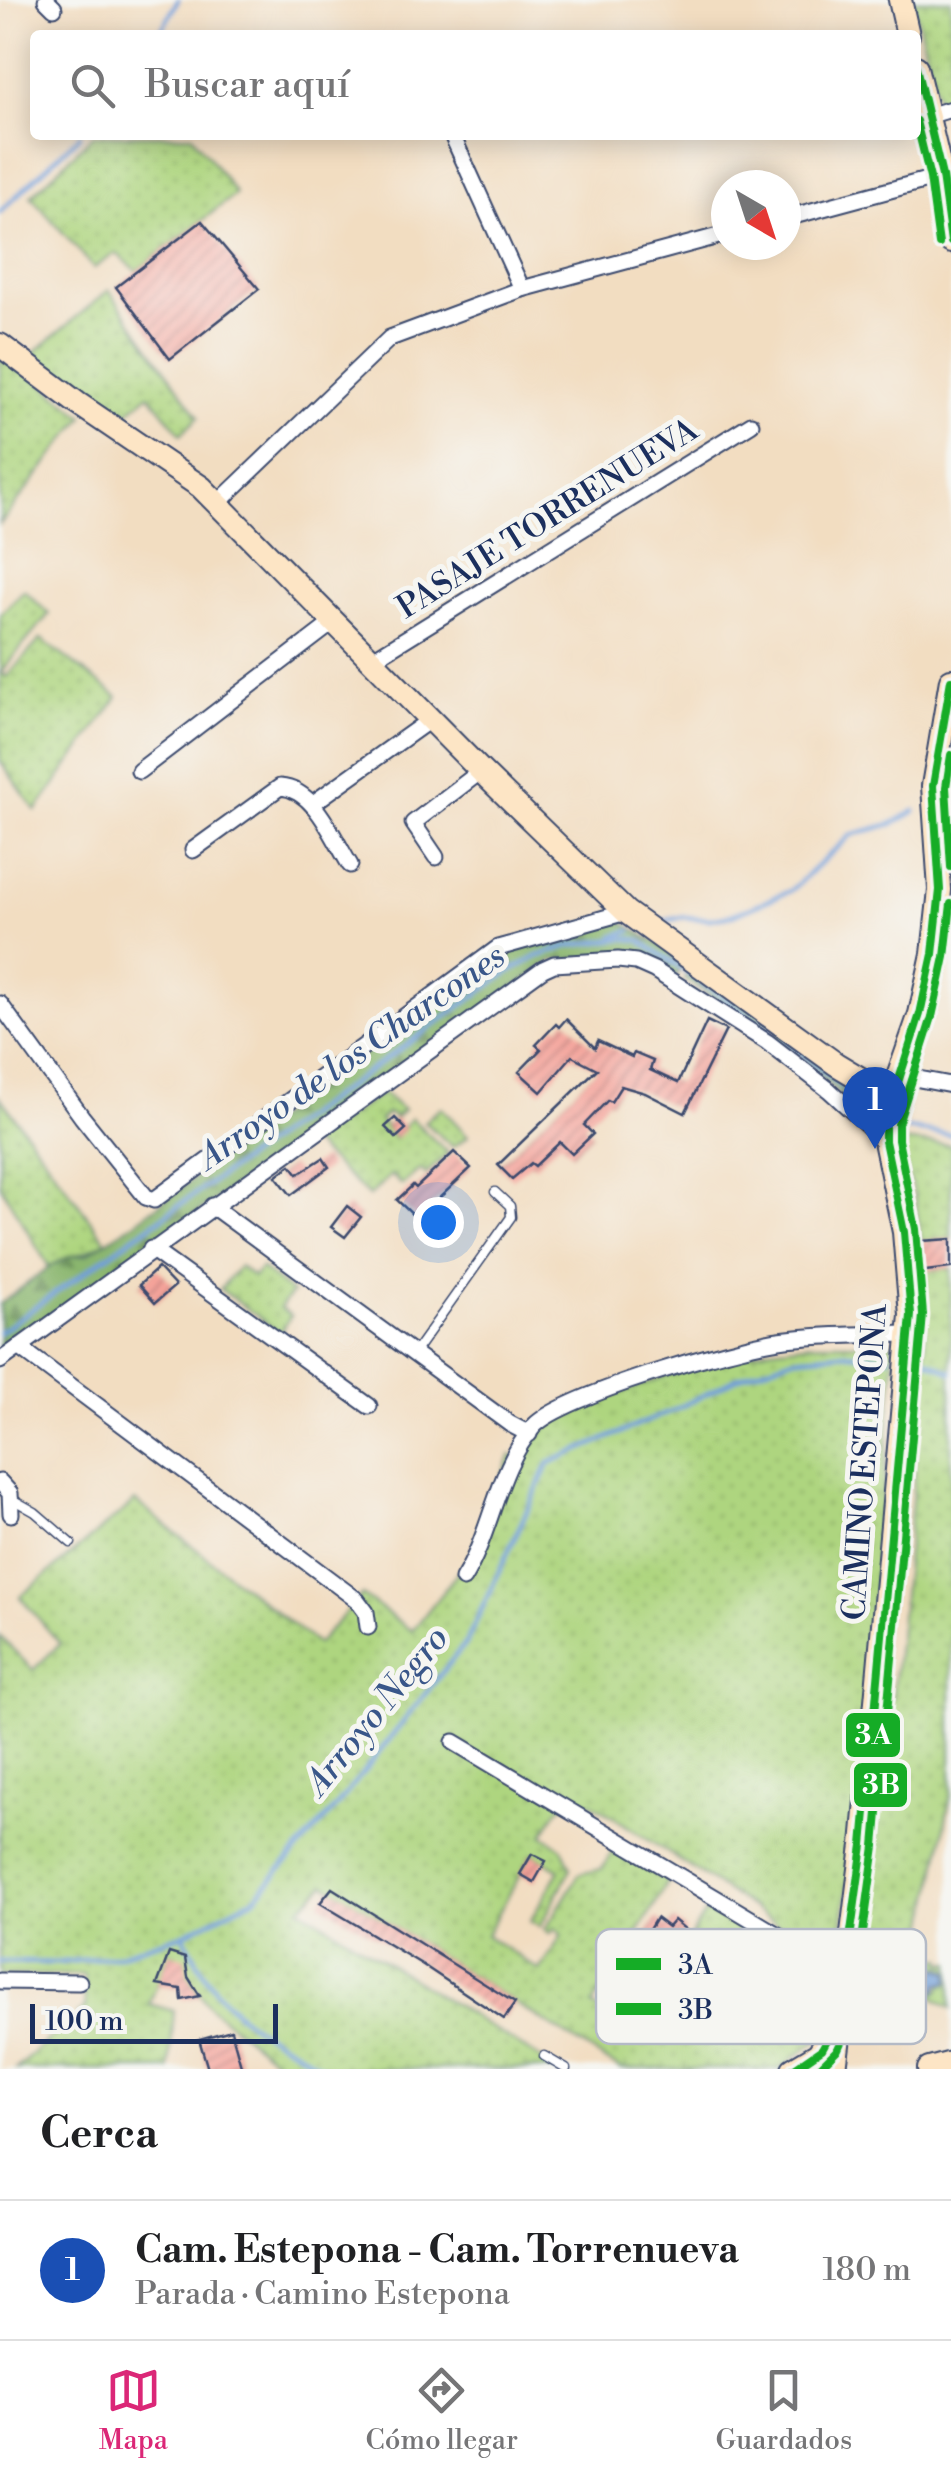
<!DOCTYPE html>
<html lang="es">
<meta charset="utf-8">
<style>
:root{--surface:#fff;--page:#f2f2f2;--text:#202124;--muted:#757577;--line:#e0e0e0;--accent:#db2777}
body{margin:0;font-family:"Libre Bodoni",serif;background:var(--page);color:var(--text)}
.compass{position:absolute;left:711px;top:170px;width:90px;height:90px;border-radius:50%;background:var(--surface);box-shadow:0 5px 25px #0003;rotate:141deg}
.scale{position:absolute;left:30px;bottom:25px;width:248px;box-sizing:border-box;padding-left:10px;border:5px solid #1b2f5e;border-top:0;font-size:28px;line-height:35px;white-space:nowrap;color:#1b2f5e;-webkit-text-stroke:8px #f6f6f2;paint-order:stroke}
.you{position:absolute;left:438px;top:1222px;width:35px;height:35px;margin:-25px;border:8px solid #fff;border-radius:50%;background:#1a73e8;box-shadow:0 0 0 15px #1a73e833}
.badge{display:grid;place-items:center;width:65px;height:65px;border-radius:50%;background:var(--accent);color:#fff;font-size:32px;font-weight:700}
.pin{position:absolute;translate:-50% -82px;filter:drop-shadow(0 2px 5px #0008)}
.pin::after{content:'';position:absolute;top:52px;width:35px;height:30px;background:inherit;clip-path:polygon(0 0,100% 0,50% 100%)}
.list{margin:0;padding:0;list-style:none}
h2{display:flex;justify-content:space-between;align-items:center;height:130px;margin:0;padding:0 40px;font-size:42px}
h2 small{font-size:32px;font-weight:400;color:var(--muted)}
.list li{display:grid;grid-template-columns:65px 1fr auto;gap:30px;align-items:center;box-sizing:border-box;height:140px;padding:0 40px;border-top:2px solid var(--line)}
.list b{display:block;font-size:38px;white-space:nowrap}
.list p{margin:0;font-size:32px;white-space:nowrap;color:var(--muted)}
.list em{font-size:32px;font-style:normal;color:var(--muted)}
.icon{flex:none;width:55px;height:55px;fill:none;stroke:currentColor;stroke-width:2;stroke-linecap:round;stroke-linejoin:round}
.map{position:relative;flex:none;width:951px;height:2069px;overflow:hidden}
.search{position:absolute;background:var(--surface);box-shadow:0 5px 25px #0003;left:30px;right:30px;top:30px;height:110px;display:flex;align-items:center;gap:25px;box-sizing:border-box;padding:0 35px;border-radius:10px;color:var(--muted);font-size:38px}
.sheet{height:270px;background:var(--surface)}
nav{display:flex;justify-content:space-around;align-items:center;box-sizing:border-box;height:140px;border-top:2px solid var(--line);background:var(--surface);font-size:28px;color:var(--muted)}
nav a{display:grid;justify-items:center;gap:5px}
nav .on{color:var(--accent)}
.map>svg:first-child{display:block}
</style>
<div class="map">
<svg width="951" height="2069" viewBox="0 0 951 2069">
<defs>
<pattern id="grass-dots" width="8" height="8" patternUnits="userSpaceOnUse" patternTransform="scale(2.5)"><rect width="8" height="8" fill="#aed57f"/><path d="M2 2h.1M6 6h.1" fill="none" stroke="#95b770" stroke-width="1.8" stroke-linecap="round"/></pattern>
<pattern id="forest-firs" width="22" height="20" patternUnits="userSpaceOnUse" patternTransform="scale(2.5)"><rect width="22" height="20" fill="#8ab66e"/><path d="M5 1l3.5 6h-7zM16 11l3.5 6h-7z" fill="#70945e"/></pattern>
<pattern id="water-ripples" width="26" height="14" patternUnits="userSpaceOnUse" patternTransform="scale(2.5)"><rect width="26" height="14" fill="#719fd9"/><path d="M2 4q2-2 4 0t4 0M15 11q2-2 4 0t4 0" fill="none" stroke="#5c82b3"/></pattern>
<pattern id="building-hatch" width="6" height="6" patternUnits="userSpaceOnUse" patternTransform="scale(2.5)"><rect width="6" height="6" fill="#f5a299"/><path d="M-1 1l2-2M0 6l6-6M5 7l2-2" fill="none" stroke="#c68480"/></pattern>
</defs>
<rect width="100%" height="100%" fill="#f6f6f2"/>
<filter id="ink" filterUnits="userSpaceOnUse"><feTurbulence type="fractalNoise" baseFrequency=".01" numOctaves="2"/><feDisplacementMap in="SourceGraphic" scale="20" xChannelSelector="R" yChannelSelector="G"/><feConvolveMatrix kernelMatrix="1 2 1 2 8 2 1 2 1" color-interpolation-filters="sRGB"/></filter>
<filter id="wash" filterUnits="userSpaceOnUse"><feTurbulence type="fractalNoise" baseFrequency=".0048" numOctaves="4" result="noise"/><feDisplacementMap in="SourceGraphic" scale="40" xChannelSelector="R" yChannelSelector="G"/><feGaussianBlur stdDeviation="2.25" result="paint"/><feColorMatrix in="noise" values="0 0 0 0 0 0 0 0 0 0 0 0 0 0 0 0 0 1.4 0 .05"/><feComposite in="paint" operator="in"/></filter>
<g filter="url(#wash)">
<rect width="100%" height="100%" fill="#f2ddc1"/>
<g fill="url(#grass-dots)" stroke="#64826e" stroke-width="2.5" fill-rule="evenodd">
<polygon points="913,0 951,0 951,103 939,107"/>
<polygon points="93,135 192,135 236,194 137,271 116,253 94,268 31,196"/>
<polygon points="109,290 199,417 181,434 149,394 116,422 30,356"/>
<polygon points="0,351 84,416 0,524"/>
<polygon points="24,590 49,614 1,672 6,677 41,639 118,697 36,811 0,761 0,614"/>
<polygon points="383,1093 403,1110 395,1118 388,1113 380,1120 395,1138 411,1118 448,1153 426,1174 420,1169 402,1185 391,1175 369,1196 310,1142"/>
<path d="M0,1097L106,1241C87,1253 68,1257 49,1267L0,1185Z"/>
<polygon points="441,1107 468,1136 453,1147 424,1122"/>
<polygon points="898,1141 951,1145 951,1239 921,1241 915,1199"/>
<polygon points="239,1266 253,1277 261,1268 292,1293 280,1308 291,1316 280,1333 220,1289"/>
<polygon points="951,1268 951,1793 920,1961 943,1958 944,1963 951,1962 951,1971 936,1964 922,1964 922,1980 932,1992 939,1991 942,1984 948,1984 951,1972 951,2008 862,1950 899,1636 913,1490 919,1373 925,1359 924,1274 925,1271"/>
<path d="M812,1343H892L894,1364L850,1873L838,1955L829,1958L592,1803C557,1799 559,1808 543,1835L562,1848L571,1868L540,1927L530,1921L560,1870L532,1854L486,1935L540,1971L562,1935L555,1928L550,1934L545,1930L579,1874L602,1869L614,1849L669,1881L628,1949L670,1971L712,1901L837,1977L829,2018L820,2039L779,2069H620L325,1884L300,1908L557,2069H286L211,2009L170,1953L149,2004L174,2011L169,2069H16L69,2020L75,2027L82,2021L77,2014L85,2008L84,1975H0V1636L33,1670L60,1644L20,1597L135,1501L317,1644L362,1595L412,1631L469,1558L511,1455L521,1460L543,1431L564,1414L687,1368L771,1348ZM623,1956L641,1968L624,1996L607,1986L600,1997L638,2021L633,2031L592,2006Z"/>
</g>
<g fill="url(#forest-firs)" stroke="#527266" stroke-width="2.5">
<polygon points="621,921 686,961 674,978 640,956 553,960 0,1353 0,1304 49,1267 70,1256 86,1254 128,1227 499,955 603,924"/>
<polygon points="692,967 773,1023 766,1033 684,979"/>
<polygon points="782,1028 862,1090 872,1103 873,1125 802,1059 774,1039"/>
</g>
<polygon fill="url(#water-ripples)" stroke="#46679c" stroke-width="2.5" points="926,1965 949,1972 948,1982 938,1984 936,1991 924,1978"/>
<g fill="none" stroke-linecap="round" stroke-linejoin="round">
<g stroke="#719fd9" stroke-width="5">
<polyline points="159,35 178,0"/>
<polyline points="0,212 80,135"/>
<polyline points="657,923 682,917 710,919 732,915 790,891 851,835 892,824 915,811"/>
<polyline points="614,936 631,931"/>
<polyline points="785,1040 881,1118"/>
<polyline points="891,1123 899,1128 951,1135"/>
<polyline points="0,1332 509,972 536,957 569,946 624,938 639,940 772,1031"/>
<polyline points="925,1359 951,1372"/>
<path d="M183,1934C202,1974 224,2009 263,2032C283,2045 305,2053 324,2069"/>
<polyline points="0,1962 57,1963 115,1956 183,1934 255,1898 336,1807 467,1641 549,1463 674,1410 739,1377 796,1357 843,1353 889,1357"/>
</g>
</g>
<g id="blocks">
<g fill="url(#building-hatch)">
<polygon points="202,221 259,289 170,359 116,287"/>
<polygon points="566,1019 595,1048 598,1041 632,1057 634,1053 653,1061 650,1070 678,1083 707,1021 726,1030 685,1113 645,1093 621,1086 611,1102 608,1100 584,1125 593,1134 572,1154 560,1142 535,1166 531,1163 512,1179 498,1165 597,1069 572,1056 541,1092 519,1072 541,1049 536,1045 556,1024 559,1027"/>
<polygon points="395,1118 406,1129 396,1138 385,1127"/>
<polygon points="454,1152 471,1168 417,1219 397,1200 413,1185 416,1188"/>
<polygon points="323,1158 329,1167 291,1195 276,1176 291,1165 298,1174"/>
<polygon points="347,1206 361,1217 345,1237 331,1227"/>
<polygon points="951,1239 951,1268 925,1271 921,1241"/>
<polygon points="158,1268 175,1286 155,1303 139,1285"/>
<polygon points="532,1854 546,1861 534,1882 520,1874"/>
<polygon points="332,1888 515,2003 504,2019 423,1965 320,1903"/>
<polygon points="656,1918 668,1927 674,1920 686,1930 665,1963 638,1948"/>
<polygon points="169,1953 185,1958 188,1977 200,1996 182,2000 181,1989 157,1985"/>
<polygon points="231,2030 242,2069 208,2069 199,2039"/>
</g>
</g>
</g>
<g filter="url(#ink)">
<use href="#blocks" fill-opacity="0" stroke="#3b496d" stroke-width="2.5"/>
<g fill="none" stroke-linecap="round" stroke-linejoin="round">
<g stroke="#3b496d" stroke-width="11">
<g id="lane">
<polyline points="415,1352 511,1217 510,1206 495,1192"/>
<polyline points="12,1499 35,1512 71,1543"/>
<polyline points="544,2056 566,2069"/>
</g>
</g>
<g stroke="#3b496d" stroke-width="19">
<g id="street">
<polyline points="46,0 54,8"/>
<polyline points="928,116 951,109"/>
<polyline points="452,135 522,289"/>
<polyline points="786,218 942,176"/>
<polyline points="218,503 390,338 522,289 726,234"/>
<polyline points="373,659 751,424"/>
<polyline points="139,771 335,621"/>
<polyline points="312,804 431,719"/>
<path d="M193,850L280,787C315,789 333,838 350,865"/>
<polyline points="436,857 413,823 481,771"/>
<polyline points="0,1004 82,1117 146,1197 154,1200 498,948 626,912"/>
<polyline points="898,1075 951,1085"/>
<polyline points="212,1206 510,1424 529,1434"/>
<polyline points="151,1249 369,1406"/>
<polyline points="19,1347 357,1600 366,1612 368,1627"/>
<polyline points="0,1361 543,969 554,964 618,960 636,962 654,970 767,1042 829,1090 885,1141"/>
<polyline points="0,1482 10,1493 11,1514"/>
<path d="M463,1579C492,1532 497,1468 534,1426C562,1396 734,1346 779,1340C821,1334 867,1335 909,1334"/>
<polyline points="454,1742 845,1975"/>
<polyline points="0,1981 79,1982"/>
</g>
</g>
<g stroke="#3b496d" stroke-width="26">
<g id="secondary">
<polyline points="900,0 908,35"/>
<polyline points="916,67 942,176 951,242"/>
<polyline points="0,345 77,403 201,487 481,771 626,912 836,1064 891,1097"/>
<polyline points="793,2069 818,2054 836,2027"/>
<polyline points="835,2069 863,1845 911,1315 904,1232 885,1141 885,1123 891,1097 920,1014 933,954 940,890 933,786 951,680"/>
<polyline points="929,2069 951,2063"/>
</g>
</g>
<use href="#lane" stroke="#fff" stroke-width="8"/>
<use href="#street" stroke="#fff" stroke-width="15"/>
<use href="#secondary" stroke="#fde5c5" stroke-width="22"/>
<g stroke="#f6f6f2" stroke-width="15">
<g id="bus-1">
<polyline points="916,67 942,176 951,242"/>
<polyline points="793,2069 822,2049 839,2018 863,1845 911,1315 904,1232 885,1141 885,1123 920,1014 933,954 940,890 933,786 951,680"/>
</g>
</g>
<g stroke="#f6f6f2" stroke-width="15">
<g id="bus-2">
<polyline points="916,121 930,178 939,244"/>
<polyline points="951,755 946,787 951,867"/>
<polyline points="818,2069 838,2049 851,2020 875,1846 923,1315 916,1229 898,1140 898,1124 932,1017 945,957 951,904"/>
</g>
</g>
<use href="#bus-1" stroke="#15ac26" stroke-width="8"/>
<use href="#bus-2" stroke="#15ac26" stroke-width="8"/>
</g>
</g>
<g text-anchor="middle" stroke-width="10" stroke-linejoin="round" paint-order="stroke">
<g font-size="32" fill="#1b2f5e" stroke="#f6f6f2">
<text transform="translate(547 518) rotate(-32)" y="11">PASAJE TORRENUEVA</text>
<text transform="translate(864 1462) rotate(-86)" y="11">CAMINO ESTEPONA</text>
</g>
<g font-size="35" font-style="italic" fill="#395689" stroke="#f6f6f2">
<text transform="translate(351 1056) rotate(-35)" y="12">Arroyo de los Charcones</text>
<text transform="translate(376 1710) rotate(-51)" y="12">Arroyo Negro</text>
</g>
</g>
<rect x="596" y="1929" width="330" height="115" rx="15" fill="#f6f6f2" stroke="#b4bac6" stroke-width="2.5"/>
<rect x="616" y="1958" width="45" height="12" fill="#15ac26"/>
<rect x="616" y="2003" width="45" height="12" fill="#15ac26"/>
<g font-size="28" fill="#1b2f5e">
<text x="678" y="1974">3A</text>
<text x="678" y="2019">3B</text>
</g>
<g stroke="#f6f6f2" stroke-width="4">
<rect x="844" y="1711" width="58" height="48" rx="10" fill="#15ac26"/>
<rect x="852" y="1761" width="57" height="48" rx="10" fill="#15ac26"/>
</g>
<g font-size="28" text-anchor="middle" font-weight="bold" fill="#fff">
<text x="873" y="1744">3A</text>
<text x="881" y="1794">3B</text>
</g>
</svg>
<svg class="compass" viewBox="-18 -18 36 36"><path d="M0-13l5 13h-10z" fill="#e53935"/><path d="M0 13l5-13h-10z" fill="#757577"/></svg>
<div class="scale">100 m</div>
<div class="you"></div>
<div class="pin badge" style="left:875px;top:1149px;background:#1a4fb4">1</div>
<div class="search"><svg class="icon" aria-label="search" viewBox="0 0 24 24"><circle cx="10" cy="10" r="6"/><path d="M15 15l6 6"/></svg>Buscar aquí</div>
</div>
<section class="sheet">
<h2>Cerca<small></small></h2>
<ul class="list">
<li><span class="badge" style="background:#1a4fb4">1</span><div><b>Cam. Estepona - Cam. Torrenueva</b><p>Parada · Camino Estepona</p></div><em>180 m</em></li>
</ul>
</section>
<nav>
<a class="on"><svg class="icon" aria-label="map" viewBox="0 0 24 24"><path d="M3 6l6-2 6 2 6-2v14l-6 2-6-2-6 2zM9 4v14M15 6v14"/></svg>Mapa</a>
<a><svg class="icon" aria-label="directions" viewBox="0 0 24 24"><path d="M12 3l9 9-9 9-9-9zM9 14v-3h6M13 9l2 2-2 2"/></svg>Cómo llegar</a>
<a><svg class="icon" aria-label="saved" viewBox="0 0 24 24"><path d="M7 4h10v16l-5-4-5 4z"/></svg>Guardados</a>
</nav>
